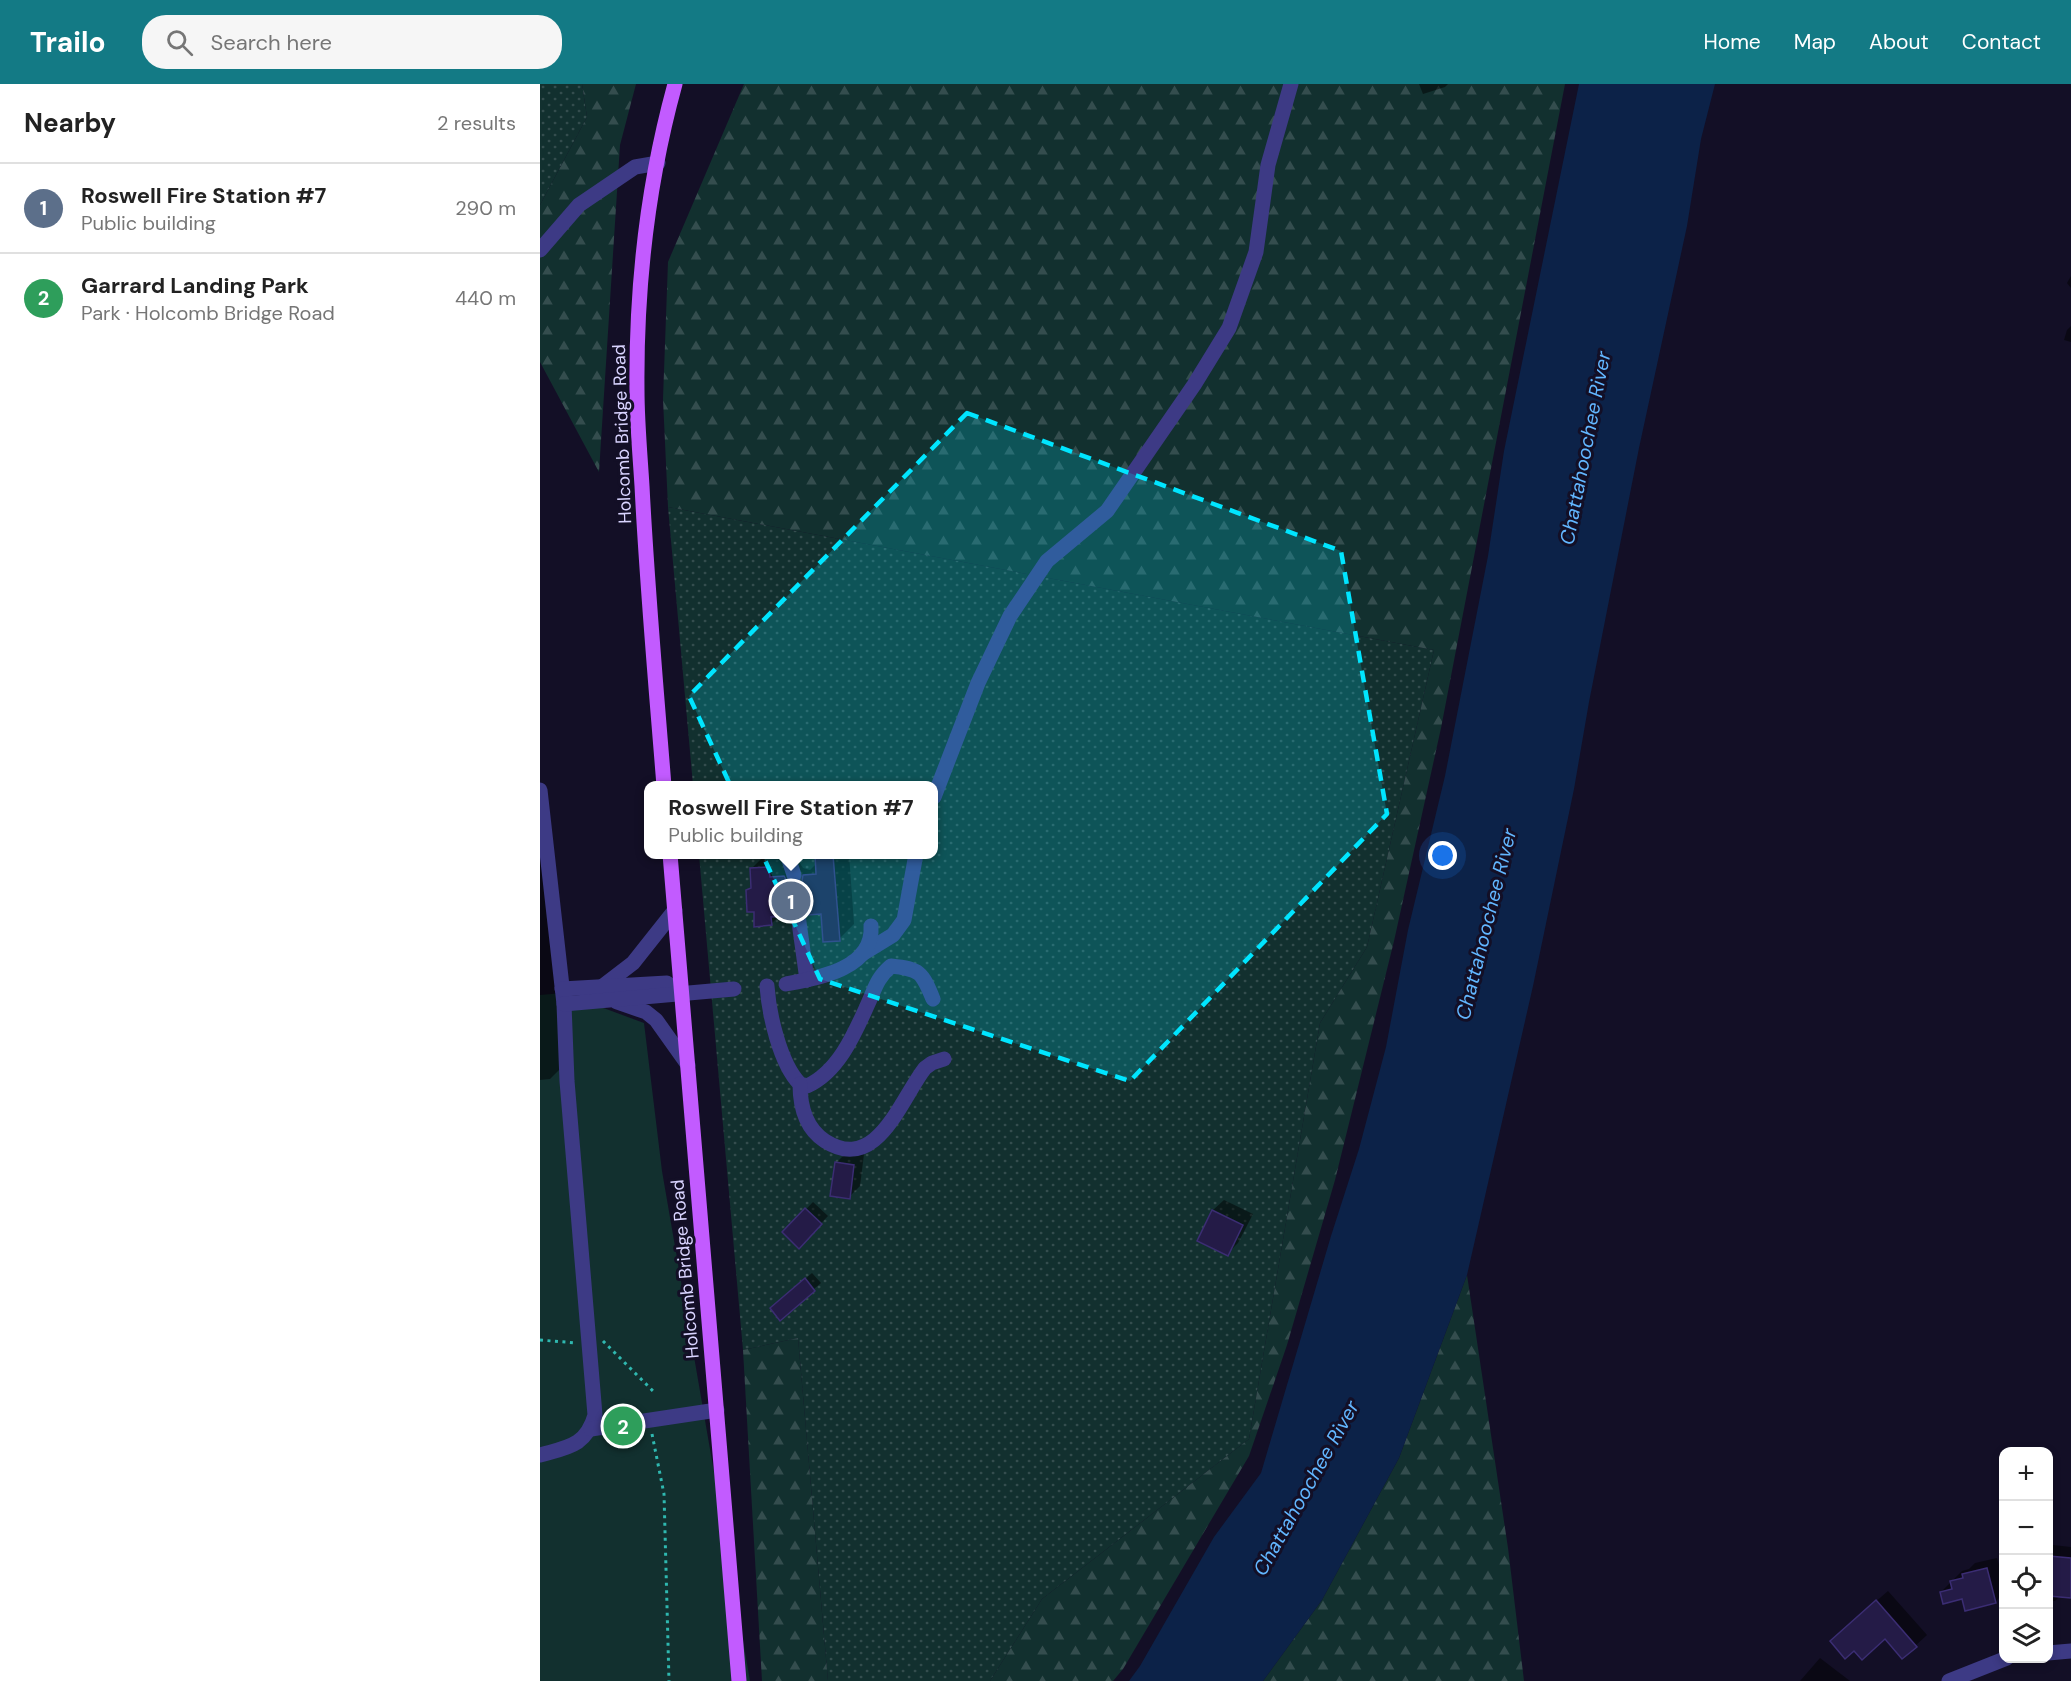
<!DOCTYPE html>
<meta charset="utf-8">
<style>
:root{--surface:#fff;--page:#f6f6f6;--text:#222;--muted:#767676;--line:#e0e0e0;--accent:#137a85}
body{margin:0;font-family:"DM Sans",sans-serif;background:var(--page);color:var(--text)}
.controls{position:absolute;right:18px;bottom:18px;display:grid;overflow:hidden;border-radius:12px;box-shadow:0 3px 9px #0003}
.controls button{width:54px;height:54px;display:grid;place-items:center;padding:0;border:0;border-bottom:2px solid var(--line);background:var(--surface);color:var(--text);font:30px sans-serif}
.you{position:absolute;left:903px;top:772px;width:21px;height:21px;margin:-15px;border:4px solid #fff;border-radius:50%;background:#1a73e8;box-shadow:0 0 0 9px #1a73e833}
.badge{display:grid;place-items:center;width:39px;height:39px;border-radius:50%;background:var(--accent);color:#fff;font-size:20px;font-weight:700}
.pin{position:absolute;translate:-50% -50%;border:3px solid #fff;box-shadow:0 2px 6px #0006}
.popup{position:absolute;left:104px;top:697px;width:294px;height:78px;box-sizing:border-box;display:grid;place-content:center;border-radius:12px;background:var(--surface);filter:drop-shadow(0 2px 4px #0005);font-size:20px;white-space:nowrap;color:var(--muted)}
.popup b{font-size:22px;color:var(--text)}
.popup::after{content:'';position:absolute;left:50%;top:100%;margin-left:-12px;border:12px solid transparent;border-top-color:var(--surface)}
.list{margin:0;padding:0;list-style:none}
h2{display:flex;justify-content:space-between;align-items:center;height:78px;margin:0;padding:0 24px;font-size:26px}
h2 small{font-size:20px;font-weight:400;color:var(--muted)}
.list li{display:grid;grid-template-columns:39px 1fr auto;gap:18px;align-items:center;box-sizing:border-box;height:90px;padding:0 24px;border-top:2px solid var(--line)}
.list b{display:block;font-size:22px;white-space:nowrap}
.list p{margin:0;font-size:20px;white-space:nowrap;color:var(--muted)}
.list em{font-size:20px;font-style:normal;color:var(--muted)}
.icon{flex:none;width:33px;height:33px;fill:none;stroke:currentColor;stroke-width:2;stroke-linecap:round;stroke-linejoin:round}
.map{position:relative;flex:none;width:1531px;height:1597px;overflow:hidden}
header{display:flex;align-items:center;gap:36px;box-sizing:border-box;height:84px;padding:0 30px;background:var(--accent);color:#fff}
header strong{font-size:28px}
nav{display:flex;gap:33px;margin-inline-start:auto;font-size:21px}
.search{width:420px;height:54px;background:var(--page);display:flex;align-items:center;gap:15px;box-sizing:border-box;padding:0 21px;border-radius:24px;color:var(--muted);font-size:22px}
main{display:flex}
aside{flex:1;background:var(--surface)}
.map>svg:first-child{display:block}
</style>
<header>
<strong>Trailo</strong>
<div class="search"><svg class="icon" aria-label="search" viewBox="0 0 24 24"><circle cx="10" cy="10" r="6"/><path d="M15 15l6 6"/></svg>Search here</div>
<nav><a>Home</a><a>Map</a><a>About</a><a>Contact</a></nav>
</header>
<main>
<aside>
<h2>Nearby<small>2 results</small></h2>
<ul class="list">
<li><span class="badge" style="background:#5c6f8a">1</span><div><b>Roswell Fire Station #7</b><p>Public building</p></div><em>290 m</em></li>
<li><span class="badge" style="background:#2e9e5b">2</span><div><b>Garrard Landing Park</b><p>Park · Holcomb Bridge Road</p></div><em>440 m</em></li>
</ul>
</aside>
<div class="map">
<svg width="1531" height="1597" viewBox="0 0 1531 1597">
<defs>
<pattern id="grass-dots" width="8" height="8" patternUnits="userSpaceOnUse" patternTransform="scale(1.5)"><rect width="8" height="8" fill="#12302f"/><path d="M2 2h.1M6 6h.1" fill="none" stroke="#344d4e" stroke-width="1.8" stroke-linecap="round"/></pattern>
<pattern id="forest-firs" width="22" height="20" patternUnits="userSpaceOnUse" patternTransform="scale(1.5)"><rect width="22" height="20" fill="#12302f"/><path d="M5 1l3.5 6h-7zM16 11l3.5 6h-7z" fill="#344d4e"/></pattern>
</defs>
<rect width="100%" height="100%" fill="#130f26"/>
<g fill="url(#grass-dots)">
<polygon points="0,0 42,0 47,33 0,121"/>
<polygon points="128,423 894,566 827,863 780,939 709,1355 502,1515 450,1597 288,1597 258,1254 203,1266 159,771 394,770 394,702 153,701"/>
</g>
<g fill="url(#forest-firs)">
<polygon points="42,0 96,0 80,61 59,388 0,278 0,121 47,33"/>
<polygon points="204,0 1025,0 901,644 854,857 795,1096 747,1261 709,1372 583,1585 573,1597 450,1597 502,1515 709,1355 780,939 827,863 894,566 128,423 123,315 128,178"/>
<polygon points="927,1191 968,1464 984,1597 723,1597 782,1516 859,1374"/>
<polygon points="258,1254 288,1597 222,1597 203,1266"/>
</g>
<polygon fill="#12302f" points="23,909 104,939 122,1087 210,1597 0,1597 0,911"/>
<polygon fill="#0c2248" points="1039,0 1175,0 1161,55 1147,142 1099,364 1049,618 1034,705 993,902 927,1191 859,1374 782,1516 723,1597 589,1597 600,1582 674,1453 721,1389 791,1152 819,1065 846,963 868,846 905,692 948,472 964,367"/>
<g fill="#0007">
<polygon points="879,0 908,0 905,3 883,10"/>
<polygon points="1531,192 1531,204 1527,199"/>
<polygon points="1531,242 1531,258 1524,256 1527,246"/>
<polygon points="0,709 24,981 10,995 0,996"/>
<polygon points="226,770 243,770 244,779 259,778 263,784 270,786 277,779 276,770 309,770 314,840 299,855 282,828 261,820 257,821 248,831 240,831 231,840 216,827 207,806 213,801 211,785"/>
<polygon points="307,1068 324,1070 320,1102 309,1113 296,1079"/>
<polygon points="684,1116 713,1130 698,1159 687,1170 659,1156 673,1126"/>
<polygon points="273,1118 288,1132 259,1163 244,1148"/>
<polygon points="272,1189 281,1199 240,1234 238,1218"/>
<polygon points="1513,1461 1531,1463 1531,1512 1520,1512 1515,1517 1508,1517 1508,1465"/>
<polygon points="1457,1474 1464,1497 1464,1509 1455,1518 1401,1508 1422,1487 1429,1485 1435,1479"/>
<polygon points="1348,1507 1387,1551 1363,1573 1345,1553 1303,1546"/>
<polygon points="1280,1574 1310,1597 1260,1597"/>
</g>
<g fill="#241b47" stroke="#3b2d73" stroke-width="1.5">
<polygon points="275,771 293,771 300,857 283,858 281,830 268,831 266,826 261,822 252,824 248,832 231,833 232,841 214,843 214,828 207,828 206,806 211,804 210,784 229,783 230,793 244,792 248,799 256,800 262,797 263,791 276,790"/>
<polygon points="295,1078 314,1081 310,1115 290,1112"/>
<polygon points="265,1124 282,1140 259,1165 242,1148"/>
<polygon points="672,1126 703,1141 688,1172 657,1157"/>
<polygon points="265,1194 275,1207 240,1237 230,1224"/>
<polygon points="1509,1472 1531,1474 1531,1514 1509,1512"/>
<polygon points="1447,1484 1456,1519 1425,1527 1422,1515 1403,1520 1400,1508 1412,1505 1410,1497 1423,1494 1422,1490"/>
<polygon points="1336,1516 1377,1563 1362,1575 1345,1555 1322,1576 1314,1567 1305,1575 1290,1557"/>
</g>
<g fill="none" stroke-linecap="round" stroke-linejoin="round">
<polyline stroke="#312d47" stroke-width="15" stroke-dasharray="15 8" stroke-linecap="butt" points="254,791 258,831"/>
<g stroke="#2fb8b0" stroke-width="3" stroke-dasharray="3 4.5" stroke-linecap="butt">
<polyline points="0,1256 36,1259"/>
<polyline points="63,1257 115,1309"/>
<polyline points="112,1350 124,1410 129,1597"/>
</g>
<g stroke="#3d3a85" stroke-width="15">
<polyline points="0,166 39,121 95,83 118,79"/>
<path d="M0,706L24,920L27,997L55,1331C46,1362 28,1363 0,1371"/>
<polyline points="394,713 438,599 470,532 507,477 567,427 654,301 689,244 716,168 728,81 751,0"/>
<polyline points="247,770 254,791"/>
<polyline points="258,831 267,896"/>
<polyline points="322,870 353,851 364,836 376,770"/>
<path d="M246,900C278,894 334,885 331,842"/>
<polyline points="63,902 93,879 135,826"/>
<path d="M227,902C229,930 240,980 260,1000L267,1002C298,988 314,951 327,922C335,905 336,895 351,882C380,885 382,888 393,915"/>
<polyline points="22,905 127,899 142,911"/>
<polyline points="77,918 106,928 116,936 148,981"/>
<polyline points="24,920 194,905"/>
<path d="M260,1000C260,1022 265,1044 285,1057C337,1090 360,1016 385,984L392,979L404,975"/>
<polyline points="51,1345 177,1326"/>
<polyline points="1508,1569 1531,1567"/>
<polyline points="1409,1597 1467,1574"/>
</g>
<g stroke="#c25bff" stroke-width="15">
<path d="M124,702C116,602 107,502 102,402C100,370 97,338 97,306C96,205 108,98 135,0"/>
<polyline points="130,770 199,1597"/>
</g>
</g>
<path fill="#00e5ff" fill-opacity="0.2" stroke="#00e5ff" stroke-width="4.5" stroke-dasharray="12 8" stroke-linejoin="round" d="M427,329L801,467L847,730L590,997L280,895L149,612Z"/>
<g text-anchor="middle" stroke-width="6" stroke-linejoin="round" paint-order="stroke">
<g font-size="18" fill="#d9d4ff" stroke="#130f26">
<text transform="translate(82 350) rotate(-92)" y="6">Holcomb Bridge Road</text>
<text transform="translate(145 1185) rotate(-95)" y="6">Holcomb Bridge Road</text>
</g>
<g font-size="20" font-style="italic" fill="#62b6ff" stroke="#130f26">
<text transform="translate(1045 364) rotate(-79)" y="7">Chattahoochee River</text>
<text transform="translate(946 840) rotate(-76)" y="7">Chattahoochee River</text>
<text transform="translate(766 1404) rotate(-61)" y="7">Chattahoochee River</text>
</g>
</g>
</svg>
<div class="controls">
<button>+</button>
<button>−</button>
<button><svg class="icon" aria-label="locate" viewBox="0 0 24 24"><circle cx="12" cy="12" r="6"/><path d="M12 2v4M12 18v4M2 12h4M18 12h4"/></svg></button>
<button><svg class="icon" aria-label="layers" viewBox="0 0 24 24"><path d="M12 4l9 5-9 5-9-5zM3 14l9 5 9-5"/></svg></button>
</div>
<div class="you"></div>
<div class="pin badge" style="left:251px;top:817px;background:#5c6f8a">1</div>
<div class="popup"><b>Roswell Fire Station #7</b>Public building</div>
<div class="pin badge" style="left:83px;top:1342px;background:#2e9e5b">2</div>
</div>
</main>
